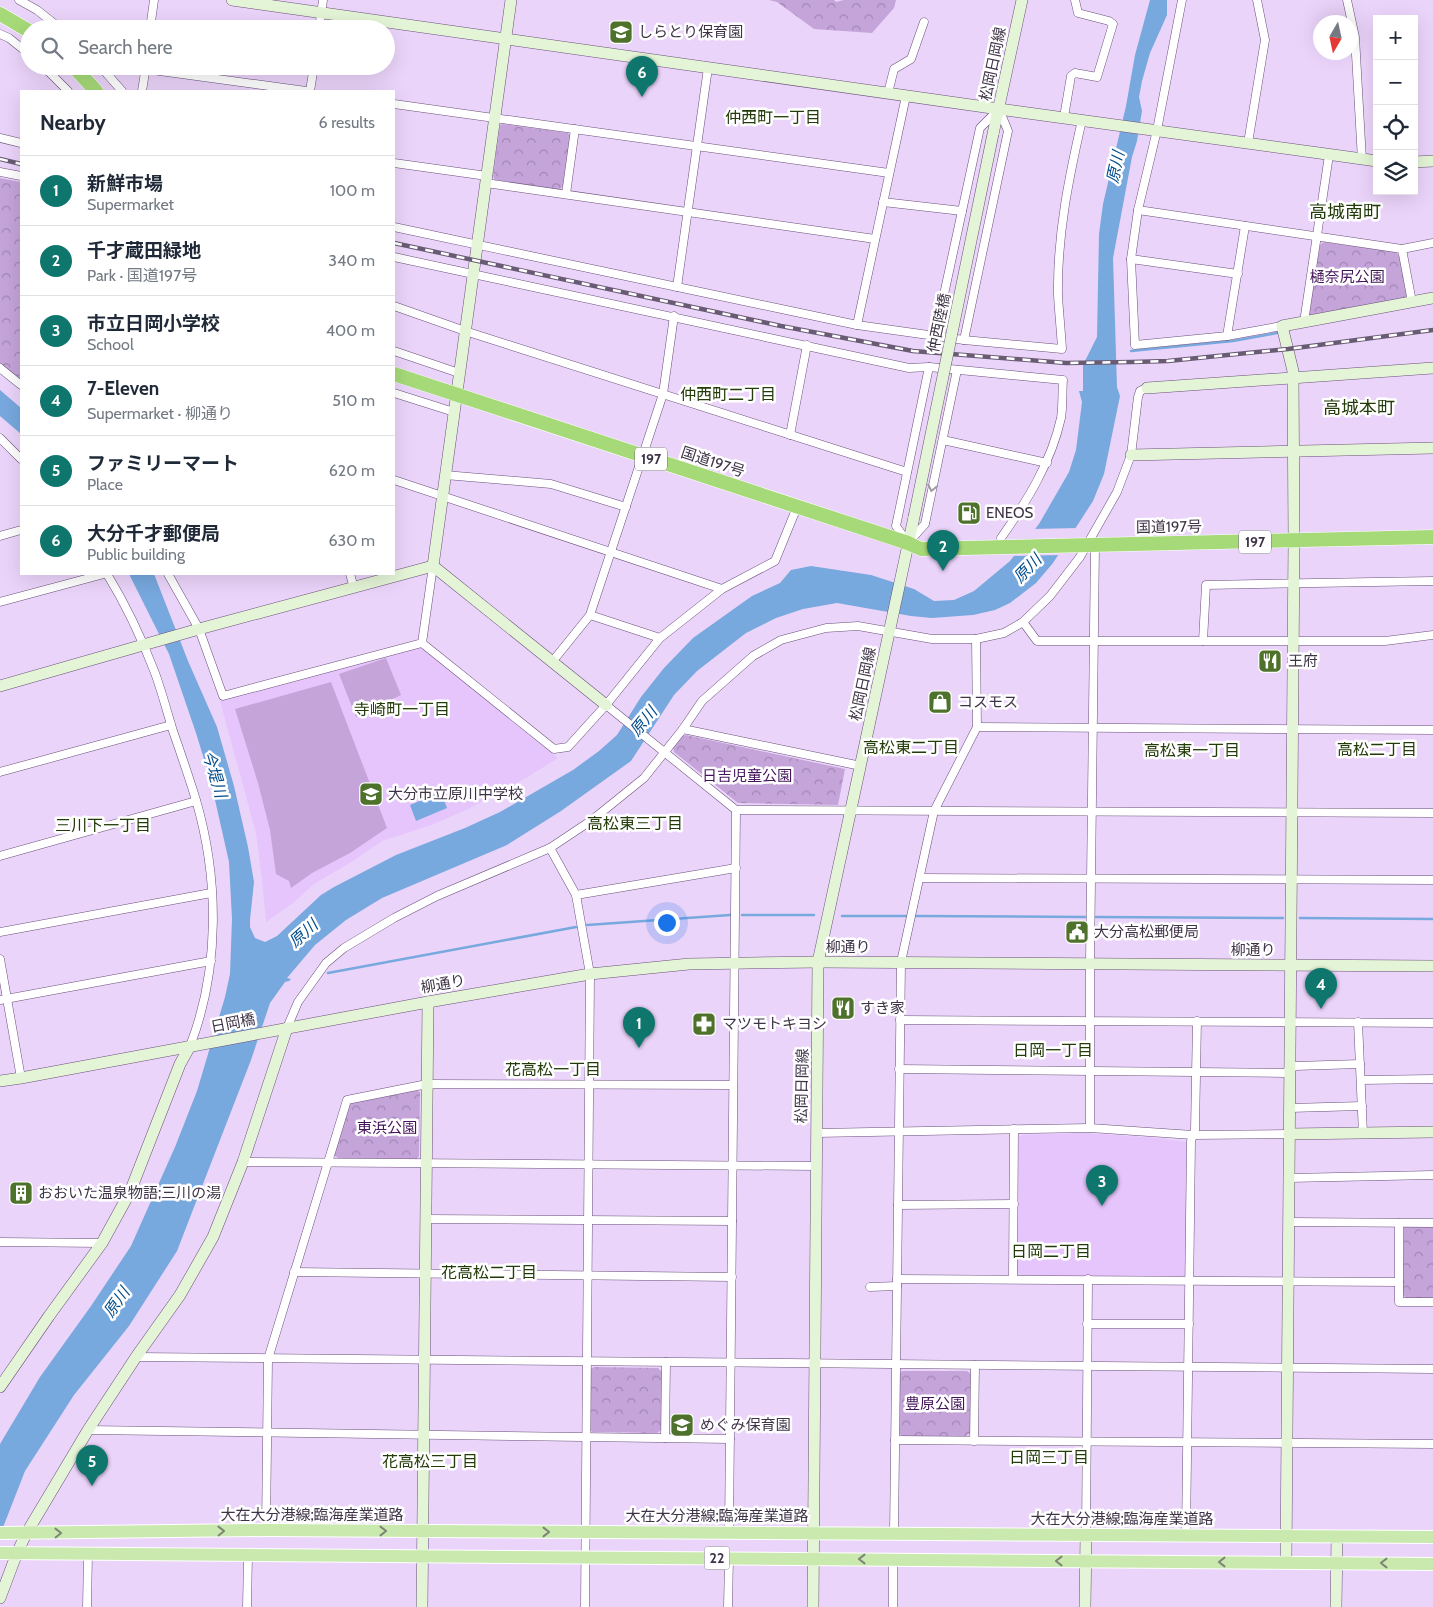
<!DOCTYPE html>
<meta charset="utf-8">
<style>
:root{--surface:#fff;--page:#f6f6f7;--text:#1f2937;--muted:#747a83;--line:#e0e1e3;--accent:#0f766e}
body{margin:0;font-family:Cabin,"Noto Sans JP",sans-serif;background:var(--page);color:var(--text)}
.controls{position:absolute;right:15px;top:15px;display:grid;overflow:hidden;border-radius:0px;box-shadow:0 5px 20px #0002}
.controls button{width:45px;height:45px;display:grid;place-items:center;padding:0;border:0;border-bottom:1px solid var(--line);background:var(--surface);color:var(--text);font:25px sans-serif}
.compass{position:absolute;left:1313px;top:15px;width:45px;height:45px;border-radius:50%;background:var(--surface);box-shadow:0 5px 20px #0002;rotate:189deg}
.you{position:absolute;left:666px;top:922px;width:18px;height:18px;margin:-12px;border:4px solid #fff;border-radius:50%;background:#1a73e8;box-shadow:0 0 0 8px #1a73e833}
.badge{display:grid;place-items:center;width:32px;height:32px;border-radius:50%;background:var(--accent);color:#fff;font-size:16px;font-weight:700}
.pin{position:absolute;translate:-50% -41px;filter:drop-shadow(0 1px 2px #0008)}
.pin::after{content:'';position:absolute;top:26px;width:18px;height:15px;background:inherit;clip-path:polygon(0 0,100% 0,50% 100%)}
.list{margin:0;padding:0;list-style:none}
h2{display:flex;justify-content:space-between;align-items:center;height:65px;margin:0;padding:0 20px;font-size:21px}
h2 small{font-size:16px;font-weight:400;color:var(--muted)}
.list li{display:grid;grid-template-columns:32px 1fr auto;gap:15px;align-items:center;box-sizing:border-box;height:70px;padding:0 20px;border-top:1px solid var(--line)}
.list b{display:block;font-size:19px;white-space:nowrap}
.list p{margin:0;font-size:16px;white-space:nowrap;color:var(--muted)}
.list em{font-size:16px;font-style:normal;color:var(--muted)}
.icon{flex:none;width:28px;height:28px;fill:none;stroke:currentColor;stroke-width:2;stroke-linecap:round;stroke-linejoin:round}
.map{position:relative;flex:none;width:1433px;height:1607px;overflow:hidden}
.search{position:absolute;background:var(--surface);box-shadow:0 5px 20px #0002;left:20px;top:20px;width:375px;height:55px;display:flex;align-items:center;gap:12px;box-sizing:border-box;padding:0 18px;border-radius:28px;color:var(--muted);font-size:19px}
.panel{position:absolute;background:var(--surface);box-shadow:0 5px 20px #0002;left:20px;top:90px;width:375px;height:485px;border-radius:0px}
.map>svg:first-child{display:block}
</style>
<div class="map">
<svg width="1433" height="1607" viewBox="0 0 1433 1607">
<defs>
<pattern id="forest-crowns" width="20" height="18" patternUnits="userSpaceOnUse" patternTransform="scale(1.25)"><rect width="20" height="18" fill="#c5a4da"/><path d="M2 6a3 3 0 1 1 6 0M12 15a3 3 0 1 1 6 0" fill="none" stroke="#a186b3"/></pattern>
</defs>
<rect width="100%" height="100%" fill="#ebd4fa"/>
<g fill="#e5c5fb">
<polygon points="418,647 423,649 558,758 526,778 466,810 434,824 382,841 353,861 314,884 293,903 266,922 262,880 256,833 220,701"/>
<polygon points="1083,1133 1156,1138 1186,1142 1186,1274 1183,1278 1019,1275 1017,1271 1019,1137 1023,1135"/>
</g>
<g fill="#c5a4da">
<polygon points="386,658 401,695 356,717 339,674"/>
<polygon points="331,682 387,828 350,853 312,873 291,888 289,881 276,874 270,830 258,783 235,709"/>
</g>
<g fill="url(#forest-crowns)">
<polygon points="769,0 834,0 836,2 844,0 896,0 894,8 872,33 814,29 777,2"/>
<polygon points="503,124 568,133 571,136 563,186 560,189 495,180 493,176 500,125"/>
<polygon points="0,178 21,182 21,380 0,364"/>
<polygon points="1324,242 1396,252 1399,256 1407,295 1404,298 1311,316 1309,314 1320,245"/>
<polygon points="686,735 845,769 838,805 738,803 674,752 673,748 682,736"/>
<polygon points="416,1090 420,1092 419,1156 417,1159 338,1158 334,1155 350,1104 353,1102"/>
<polygon points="1404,1226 1433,1226 1433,1298 1406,1298 1403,1295"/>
<polygon points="594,1367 658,1368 662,1372 661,1430 657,1433 593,1432 589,1430 589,1370"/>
<polygon points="902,1371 967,1371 971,1374 970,1433 966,1436 902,1436 899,1433 900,1373"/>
</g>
<g fill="#77a8de">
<polygon points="1150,0 1167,0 1167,15 1150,53 1142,81 1139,97 1142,111 1137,141 1132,157 1113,258 1117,387 1120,396 1104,474 1093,501 1053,563 1036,583 1010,603 995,610 973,615 932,618 911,616 837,603 803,609 776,618 746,633 697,671 674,695 631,761 561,811 507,845 382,898 346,920 315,945 287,978 291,979 289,981 285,982 270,1003 251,1060 177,1251 129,1326 74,1395 25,1471 0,1535 0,1444 40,1377 91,1306 131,1246 175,1147 197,1091 225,997 230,974 232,919 229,862 211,782 196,733 169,654 129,574 154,574 188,661 217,727 234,786 248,847 254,882 250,920 250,927 255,938 265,942 277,936 321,895 334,887 396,855 465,828 500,812 573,770 599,751 617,735 641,697 664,668 693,638 752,596 780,583 791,570 811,566 871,575 914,589 934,601 954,600 974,591 1010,561 1039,524 1069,472 1076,450 1082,402 1079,391 1083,391 1083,365 1097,337 1099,234 1103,204 1126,106 1135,55"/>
<polygon points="0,390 21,408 21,434 0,416"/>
<polygon points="441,792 447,808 416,821 410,805"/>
</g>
<polygon fill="#ebd4fa" points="1079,528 1061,555 1011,556 1031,529"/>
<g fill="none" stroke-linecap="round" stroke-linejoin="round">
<g stroke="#77a8de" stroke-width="2.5">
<polyline points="1131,351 1233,341 1277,333"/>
<polyline points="742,915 814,915"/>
<polyline points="842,916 906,916"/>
<polyline points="915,916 1087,917"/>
<polyline points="1096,917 1283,918"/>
<polyline points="1300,918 1433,919"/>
<polyline points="587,925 730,915"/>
<polyline points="328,973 576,927"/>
</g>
<g stroke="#695079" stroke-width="9">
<g id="street">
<polyline points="19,0 37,10 61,29"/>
<polyline points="1182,0 1157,130 1138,210 1131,259 1135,345 1227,336 1282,326"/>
<polyline points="1347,0 1355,37 1362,160"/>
<polyline points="150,29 154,0"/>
<polyline points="319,29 323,0"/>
<polyline points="0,34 9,38 29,54"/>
<polyline points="43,66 68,91"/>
<polyline points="100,66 122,91"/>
<polyline points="145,69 306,91"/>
<polyline points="142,91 146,66"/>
<polyline points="310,91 314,66"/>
<polyline points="888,93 894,69 911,59 924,22"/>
<polyline points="394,104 889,173"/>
<polyline points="1064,117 1071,76 1075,73 1097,77 1113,24 1109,21 1078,13 1075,0"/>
<polyline points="0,138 21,143"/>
<polyline points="1248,143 1265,40 1257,0"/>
<polyline points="394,163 487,176"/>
<polyline points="0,172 21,176"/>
<polyline points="486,183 875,239"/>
<polyline points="566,194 575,129"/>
<polyline points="883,202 962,211"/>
<polyline points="1138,210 1402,249 1433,243"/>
<path d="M394,227L857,325L964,340L1062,349C1061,331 1059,313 1058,295C1057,235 1069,177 1082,120"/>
<polyline points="1402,249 1412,302"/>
<path d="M394,257L909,368L929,367L1063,380C1062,393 1063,406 1061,418C1051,463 1027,501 1001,538"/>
<polyline points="1131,259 1238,274"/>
<polyline points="677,287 708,68"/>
<polyline points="394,306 465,331 907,472"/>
<polyline points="1304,322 1329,155"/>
<polyline points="857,325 906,96"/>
<polyline points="935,336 980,128 999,109 1008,131 964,340"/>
<polyline points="1227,336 1245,226"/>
<polyline points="394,351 459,373"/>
<polyline points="929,367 896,526 908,543 925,524 957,370"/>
<polyline points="0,368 21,385"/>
<polyline points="394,393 454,412"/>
<polyline points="790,435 807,345"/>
<polyline points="0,438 21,459"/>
<polyline points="943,440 1047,463"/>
<polyline points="445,475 551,484 626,507"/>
<polyline points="394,480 722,589"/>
<polyline points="0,536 21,530"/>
<path d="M107,574C126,605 142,639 155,673C162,692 167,712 173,731C181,754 189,777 196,800C219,879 220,969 190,1046"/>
<polyline points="168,574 199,629 223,696 422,643"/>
<polyline points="350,574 354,588"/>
<polyline points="0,602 104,574"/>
<polyline points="590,615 660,638"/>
<polyline points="1023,622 1037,641 1385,641 1433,635"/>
<polyline points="1203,641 1206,585 1433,581"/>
<polyline points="422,643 554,749 568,747 606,705 660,638 722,589 775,561 797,507"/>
<polyline points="422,643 433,566"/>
<polyline points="552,662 590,615 663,394 674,316"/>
<polyline points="606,705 736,810 1433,813"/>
<polyline points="977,727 1433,730"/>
<polyline points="683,729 861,766"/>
<polyline points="0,772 171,725"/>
<polyline points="550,848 576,895 590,974 585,1607"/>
<polyline points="0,856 196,801"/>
<polyline points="920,878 1433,880"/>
<polyline points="576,895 736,868"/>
<polyline points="0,932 211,893"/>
<polyline points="0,959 21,1078"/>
<polyline points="0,1000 211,961"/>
<polyline points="900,1020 1433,1023"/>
<polyline points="1358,1022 1363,1134"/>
<polyline points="287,1028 298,1002 326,963 344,948 394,918 437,896 550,848 592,820 644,778 683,729 702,701 753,656 781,640 826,628 858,626 932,639 976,639 1004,633 1023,622 1050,596 1080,557 1117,492 1131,455 1138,397 1140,391 1147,388"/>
<polyline points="899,1069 1285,1073 1295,1066 1360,1064"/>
<polyline points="1361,1080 1433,1079"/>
<polyline points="1290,1108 1362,1106"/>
<polyline points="1090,1128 1090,964 1095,545"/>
<polyline points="817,1133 1090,1128 1193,1135 1289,1134"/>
<polyline points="243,1162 817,1166"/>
<polyline points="1289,1178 1433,1175"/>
<polyline points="898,1205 1014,1204"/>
<polyline points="426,1219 732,1221"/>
<polyline points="1289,1222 1433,1223"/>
<polyline points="1399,1223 1399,1302 1433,1302"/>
<polyline points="0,1242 102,1243"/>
<polyline points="294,1272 732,1277"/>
<polyline points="897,1279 1399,1282"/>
<polyline points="1013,1279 1014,1129"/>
<polyline points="870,1287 897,1286"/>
<polyline points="1087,1324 1189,1324"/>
<polyline points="136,1357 1433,1369"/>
<polyline points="88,1430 730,1439"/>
<polyline points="665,1438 666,1362"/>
<polyline points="895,1440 1433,1444"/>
<polyline points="974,1441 975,1365"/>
<polyline points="266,1530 268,1359 347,1100 427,1084 733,1085"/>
<polyline points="729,1532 736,810"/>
<polyline points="894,1533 901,962 934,811 977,727 976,639"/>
<polyline points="1086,1535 1088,1279"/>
<polyline points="1186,1536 1191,1141 1195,1130 1197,1021"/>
<polyline points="87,1607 88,1554"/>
<polyline points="247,1607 248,1555"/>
<polyline points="728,1607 729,1558"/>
<polyline points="893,1607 893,1560"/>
</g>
</g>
<g stroke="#695079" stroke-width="12">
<g id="secondary">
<polyline points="232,0 999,109 1377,161"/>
<polyline points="993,134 1022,0"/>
<polyline points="1414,162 1433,161"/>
<polyline points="1147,388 1433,368"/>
<polyline points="1131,455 1433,448"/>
<polyline points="433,566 511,0"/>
<polyline points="433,566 606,705"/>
<polyline points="0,686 199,629 433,566"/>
<polyline points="0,1081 21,1078 428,1002 590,974 689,964 818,962 1433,966"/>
<polyline points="1289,1134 1433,1132"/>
<polyline points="0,1387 49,1316 102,1243 130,1192 180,1064 190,1046"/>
<polyline points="1286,1562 1294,541 1293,371 1282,326 1433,298"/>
<polyline points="0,1598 17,1553 26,1534 88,1430 136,1357 180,1295 213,1237 243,1162 287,1028"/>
<polyline points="422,1607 428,1002"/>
<polyline points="813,1607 818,962 914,517"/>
<polyline points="1085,1607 1086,1535"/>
<polyline points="1336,1607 1337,1537"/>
</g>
</g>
<g stroke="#fff" stroke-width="14">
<g id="primary">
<polyline points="0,1533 266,1530 1433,1537"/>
<polyline points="0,1553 1433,1564"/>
</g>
</g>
<g stroke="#fff" stroke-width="15">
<g id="highway">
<polyline points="0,14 29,31"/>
<polyline points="73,66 96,91"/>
<polyline points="394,374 908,543 921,549 1433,537"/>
</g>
</g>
<use href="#street" stroke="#fff" stroke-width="8"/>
<use href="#secondary" stroke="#e4f4d6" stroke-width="11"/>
<use href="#primary" stroke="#cae9ae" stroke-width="12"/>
<use href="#highway" stroke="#a6da78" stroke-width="14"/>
<g stroke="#695b73" stroke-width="4.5">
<g id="rail">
<polyline points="0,159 21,164"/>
<polyline points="394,243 781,326 913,351 1066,363 1132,362 1168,361 1288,349 1433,330"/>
</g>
</g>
<use href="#rail" stroke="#fff" stroke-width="2.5" stroke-dasharray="8" stroke-linecap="butt"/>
<g stroke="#695079" stroke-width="12" stroke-linecap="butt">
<polyline id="secondary-bridge" points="914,517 993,134"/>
</g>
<use href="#secondary-bridge" stroke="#e4f4d6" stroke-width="11"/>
</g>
<defs><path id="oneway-chevron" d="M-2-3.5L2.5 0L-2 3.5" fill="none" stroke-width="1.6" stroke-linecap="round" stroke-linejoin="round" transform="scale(1.25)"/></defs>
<use stroke="#9f9aa3" href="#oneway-chevron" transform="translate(932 488) rotate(102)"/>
<g stroke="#7e8575">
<use href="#oneway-chevron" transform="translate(221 1531) rotate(-1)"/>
<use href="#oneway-chevron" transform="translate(383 1531)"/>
<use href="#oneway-chevron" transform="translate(546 1532)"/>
<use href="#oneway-chevron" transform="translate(58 1533) rotate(-1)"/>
<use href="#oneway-chevron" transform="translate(862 1559) rotate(-180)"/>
<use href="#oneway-chevron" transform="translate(1059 1561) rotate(-180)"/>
<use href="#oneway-chevron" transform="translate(1222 1562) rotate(-180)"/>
<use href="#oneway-chevron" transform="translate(1384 1563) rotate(-180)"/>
</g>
<defs>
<g id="school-square" transform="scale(1.25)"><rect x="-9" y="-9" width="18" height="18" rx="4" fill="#4e722b" stroke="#fff"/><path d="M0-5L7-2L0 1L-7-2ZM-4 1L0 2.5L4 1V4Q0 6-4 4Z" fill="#fff"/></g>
<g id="fuel-square" transform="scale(1.25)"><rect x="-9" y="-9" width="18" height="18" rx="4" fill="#4e722b" stroke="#fff"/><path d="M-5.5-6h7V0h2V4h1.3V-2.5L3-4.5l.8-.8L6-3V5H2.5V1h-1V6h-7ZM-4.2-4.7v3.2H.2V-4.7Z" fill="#fff"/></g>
<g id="restaurant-square" transform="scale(1.25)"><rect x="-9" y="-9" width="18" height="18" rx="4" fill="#4e722b" stroke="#fff"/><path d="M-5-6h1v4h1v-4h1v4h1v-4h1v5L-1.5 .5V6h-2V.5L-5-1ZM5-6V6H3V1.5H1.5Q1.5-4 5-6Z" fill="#fff"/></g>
<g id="shop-square" transform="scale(1.25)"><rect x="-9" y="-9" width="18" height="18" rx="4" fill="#4e722b" stroke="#fff"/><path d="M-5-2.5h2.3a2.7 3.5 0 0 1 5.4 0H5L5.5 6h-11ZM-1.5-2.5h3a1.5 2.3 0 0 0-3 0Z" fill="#fff"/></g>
<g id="civic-square" transform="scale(1.25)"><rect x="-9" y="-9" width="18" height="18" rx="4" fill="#4e722b" stroke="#fff"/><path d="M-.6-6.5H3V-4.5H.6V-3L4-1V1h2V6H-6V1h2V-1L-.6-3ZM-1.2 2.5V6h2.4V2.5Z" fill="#fff"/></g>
<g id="pharmacy-square" transform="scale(1.25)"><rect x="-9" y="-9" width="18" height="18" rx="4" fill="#4e722b" stroke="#fff"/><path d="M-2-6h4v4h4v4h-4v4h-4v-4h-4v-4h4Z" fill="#fff"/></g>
<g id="building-square" transform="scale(1.25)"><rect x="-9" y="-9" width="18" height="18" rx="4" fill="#4e722b" stroke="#fff"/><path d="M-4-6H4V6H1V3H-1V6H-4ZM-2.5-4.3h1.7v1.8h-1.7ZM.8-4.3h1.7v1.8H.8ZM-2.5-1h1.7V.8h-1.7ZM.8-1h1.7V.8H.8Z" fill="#fff"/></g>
</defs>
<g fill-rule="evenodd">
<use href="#school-square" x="621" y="32"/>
<use href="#fuel-square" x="969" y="513"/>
<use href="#restaurant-square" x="1270" y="661"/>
<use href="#shop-square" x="940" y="702"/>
<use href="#school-square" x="371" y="794"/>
<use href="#civic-square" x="1077" y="932"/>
<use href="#restaurant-square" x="843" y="1008"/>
<use href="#pharmacy-square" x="704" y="1024"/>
<use href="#building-square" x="21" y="1193"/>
<use href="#school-square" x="682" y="1425"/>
</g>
<g text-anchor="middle" stroke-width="5" stroke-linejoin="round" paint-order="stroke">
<g fill="#fff" stroke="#79717e" stroke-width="1">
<rect x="635" y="447.5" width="32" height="23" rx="4"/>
<rect x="1239" y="530.5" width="32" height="23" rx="4"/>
<rect x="704.5" y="1546.5" width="25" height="23" rx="4"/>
</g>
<g font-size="14" font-weight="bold" fill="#3f3447">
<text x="651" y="464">197</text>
<text x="1255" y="547">197</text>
<text x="717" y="1563">22</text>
</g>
<g font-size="15" fill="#3f3447" stroke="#fff" text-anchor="start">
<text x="638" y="37">しらとり保育園</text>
<text x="986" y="518">ENEOS</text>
<text x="1288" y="666">王府</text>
<text x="958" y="707">コスモス</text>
<text x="388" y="799">大分市立原川中学校</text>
<text x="1094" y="937">大分高松郵便局</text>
<text x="860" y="1013">すき家</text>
<text x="722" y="1029">マツモトキヨシ</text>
<text x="38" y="1198">おおいた温泉物語;三川の湯</text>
<text x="700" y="1430">めぐみ保育園</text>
</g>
<g font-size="15" fill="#3f3447" stroke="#fff">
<text transform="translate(993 64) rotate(-78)" y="5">松岡日岡線</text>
<text transform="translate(939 323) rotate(-78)" y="5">仲西陸橋</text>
<text transform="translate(713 462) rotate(18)" y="5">国道197号</text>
<text transform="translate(1169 527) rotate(-1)" y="5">国道197号</text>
<text transform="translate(863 684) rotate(-78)" y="5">松岡日岡線</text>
<text x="848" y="952">柳通り</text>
<text x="1253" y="955">柳通り</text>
<text transform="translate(443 984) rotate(-10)" y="5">柳通り</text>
<text transform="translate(233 1023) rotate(-11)" y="5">日岡橋</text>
<text transform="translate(802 1086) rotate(-89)" y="5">松岡日岡線</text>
<text x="312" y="1520">大在大分港線;臨海産業道路</text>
<text x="717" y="1521">大在大分港線;臨海産業道路</text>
<text x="1122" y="1524">大在大分港線;臨海産業道路</text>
</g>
<g font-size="15" fill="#43135b" stroke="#fff">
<text x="1347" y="282">樋奈尻公園</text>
<text x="747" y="781">日吉児童公園</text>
<text x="387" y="1133">東浜公園</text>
<text x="935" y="1409">豊原公園</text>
</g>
<g font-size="16" fill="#233b08" stroke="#fff">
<text x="773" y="123">仲西町一丁目</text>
<text x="728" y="400">仲西町二丁目</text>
<text x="402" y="715">寺崎町一丁目</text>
<text x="911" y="753">高松東二丁目</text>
<text x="1377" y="755">高松二丁目</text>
<text x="1192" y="756">高松東一丁目</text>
<text x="635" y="829">高松東三丁目</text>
<text x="103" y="831">三川下一丁目</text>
<text x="1053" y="1056">日岡一丁目</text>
<text x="553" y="1075">花高松一丁目</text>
<text x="1051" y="1257">日岡二丁目</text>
<text x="489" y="1278">花高松二丁目</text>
<text x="1049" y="1463">日岡三丁目</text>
<text x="430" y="1467">花高松三丁目</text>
</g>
<g font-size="16" font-style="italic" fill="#004c8c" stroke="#fff">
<text transform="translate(1115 167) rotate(-78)" y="6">原川</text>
<text transform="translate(1027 568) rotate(-46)" y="6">原川</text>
<text transform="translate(643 721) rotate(-51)" y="6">原川</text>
<text transform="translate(215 774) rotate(73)" y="6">今堤川</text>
<text transform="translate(303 933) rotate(-42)" y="6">原川</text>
<text transform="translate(116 1302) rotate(-55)" y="6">原川</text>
</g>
<g font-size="18" fill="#233b08" stroke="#fff">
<text x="1345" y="218">高城南町</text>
<text x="1359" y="414">高城本町</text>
</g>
</g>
</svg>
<div class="controls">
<button>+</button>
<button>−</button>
<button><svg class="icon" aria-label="locate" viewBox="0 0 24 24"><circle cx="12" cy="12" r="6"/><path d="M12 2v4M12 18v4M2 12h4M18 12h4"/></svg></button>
<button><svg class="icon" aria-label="layers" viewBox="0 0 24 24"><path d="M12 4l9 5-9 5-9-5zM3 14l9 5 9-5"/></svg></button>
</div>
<svg class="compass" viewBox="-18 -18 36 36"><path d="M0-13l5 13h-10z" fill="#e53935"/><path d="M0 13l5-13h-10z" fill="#747a83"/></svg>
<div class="you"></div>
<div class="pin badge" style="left:639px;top:1048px">1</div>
<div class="pin badge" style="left:943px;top:571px">2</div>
<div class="pin badge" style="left:1102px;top:1206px">3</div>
<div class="pin badge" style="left:1321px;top:1009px">4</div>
<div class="pin badge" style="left:92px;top:1486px">5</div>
<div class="pin badge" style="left:642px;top:97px">6</div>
<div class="search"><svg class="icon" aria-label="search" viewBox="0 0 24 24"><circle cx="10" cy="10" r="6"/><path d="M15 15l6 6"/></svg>Search here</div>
<section class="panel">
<h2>Nearby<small>6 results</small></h2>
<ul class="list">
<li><span class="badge">1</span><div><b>新鮮市場</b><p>Supermarket</p></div><em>100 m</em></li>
<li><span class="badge">2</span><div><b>千才蔵田緑地</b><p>Park · 国道197号</p></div><em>340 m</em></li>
<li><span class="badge">3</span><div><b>市立日岡小学校</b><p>School</p></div><em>400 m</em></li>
<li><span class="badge">4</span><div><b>7-Eleven</b><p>Supermarket · 柳通り</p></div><em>510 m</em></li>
<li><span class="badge">5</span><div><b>ファミリーマート</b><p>Place</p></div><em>620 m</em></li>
<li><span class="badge">6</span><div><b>大分千才郵便局</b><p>Public building</p></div><em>630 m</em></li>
</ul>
</section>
</div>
